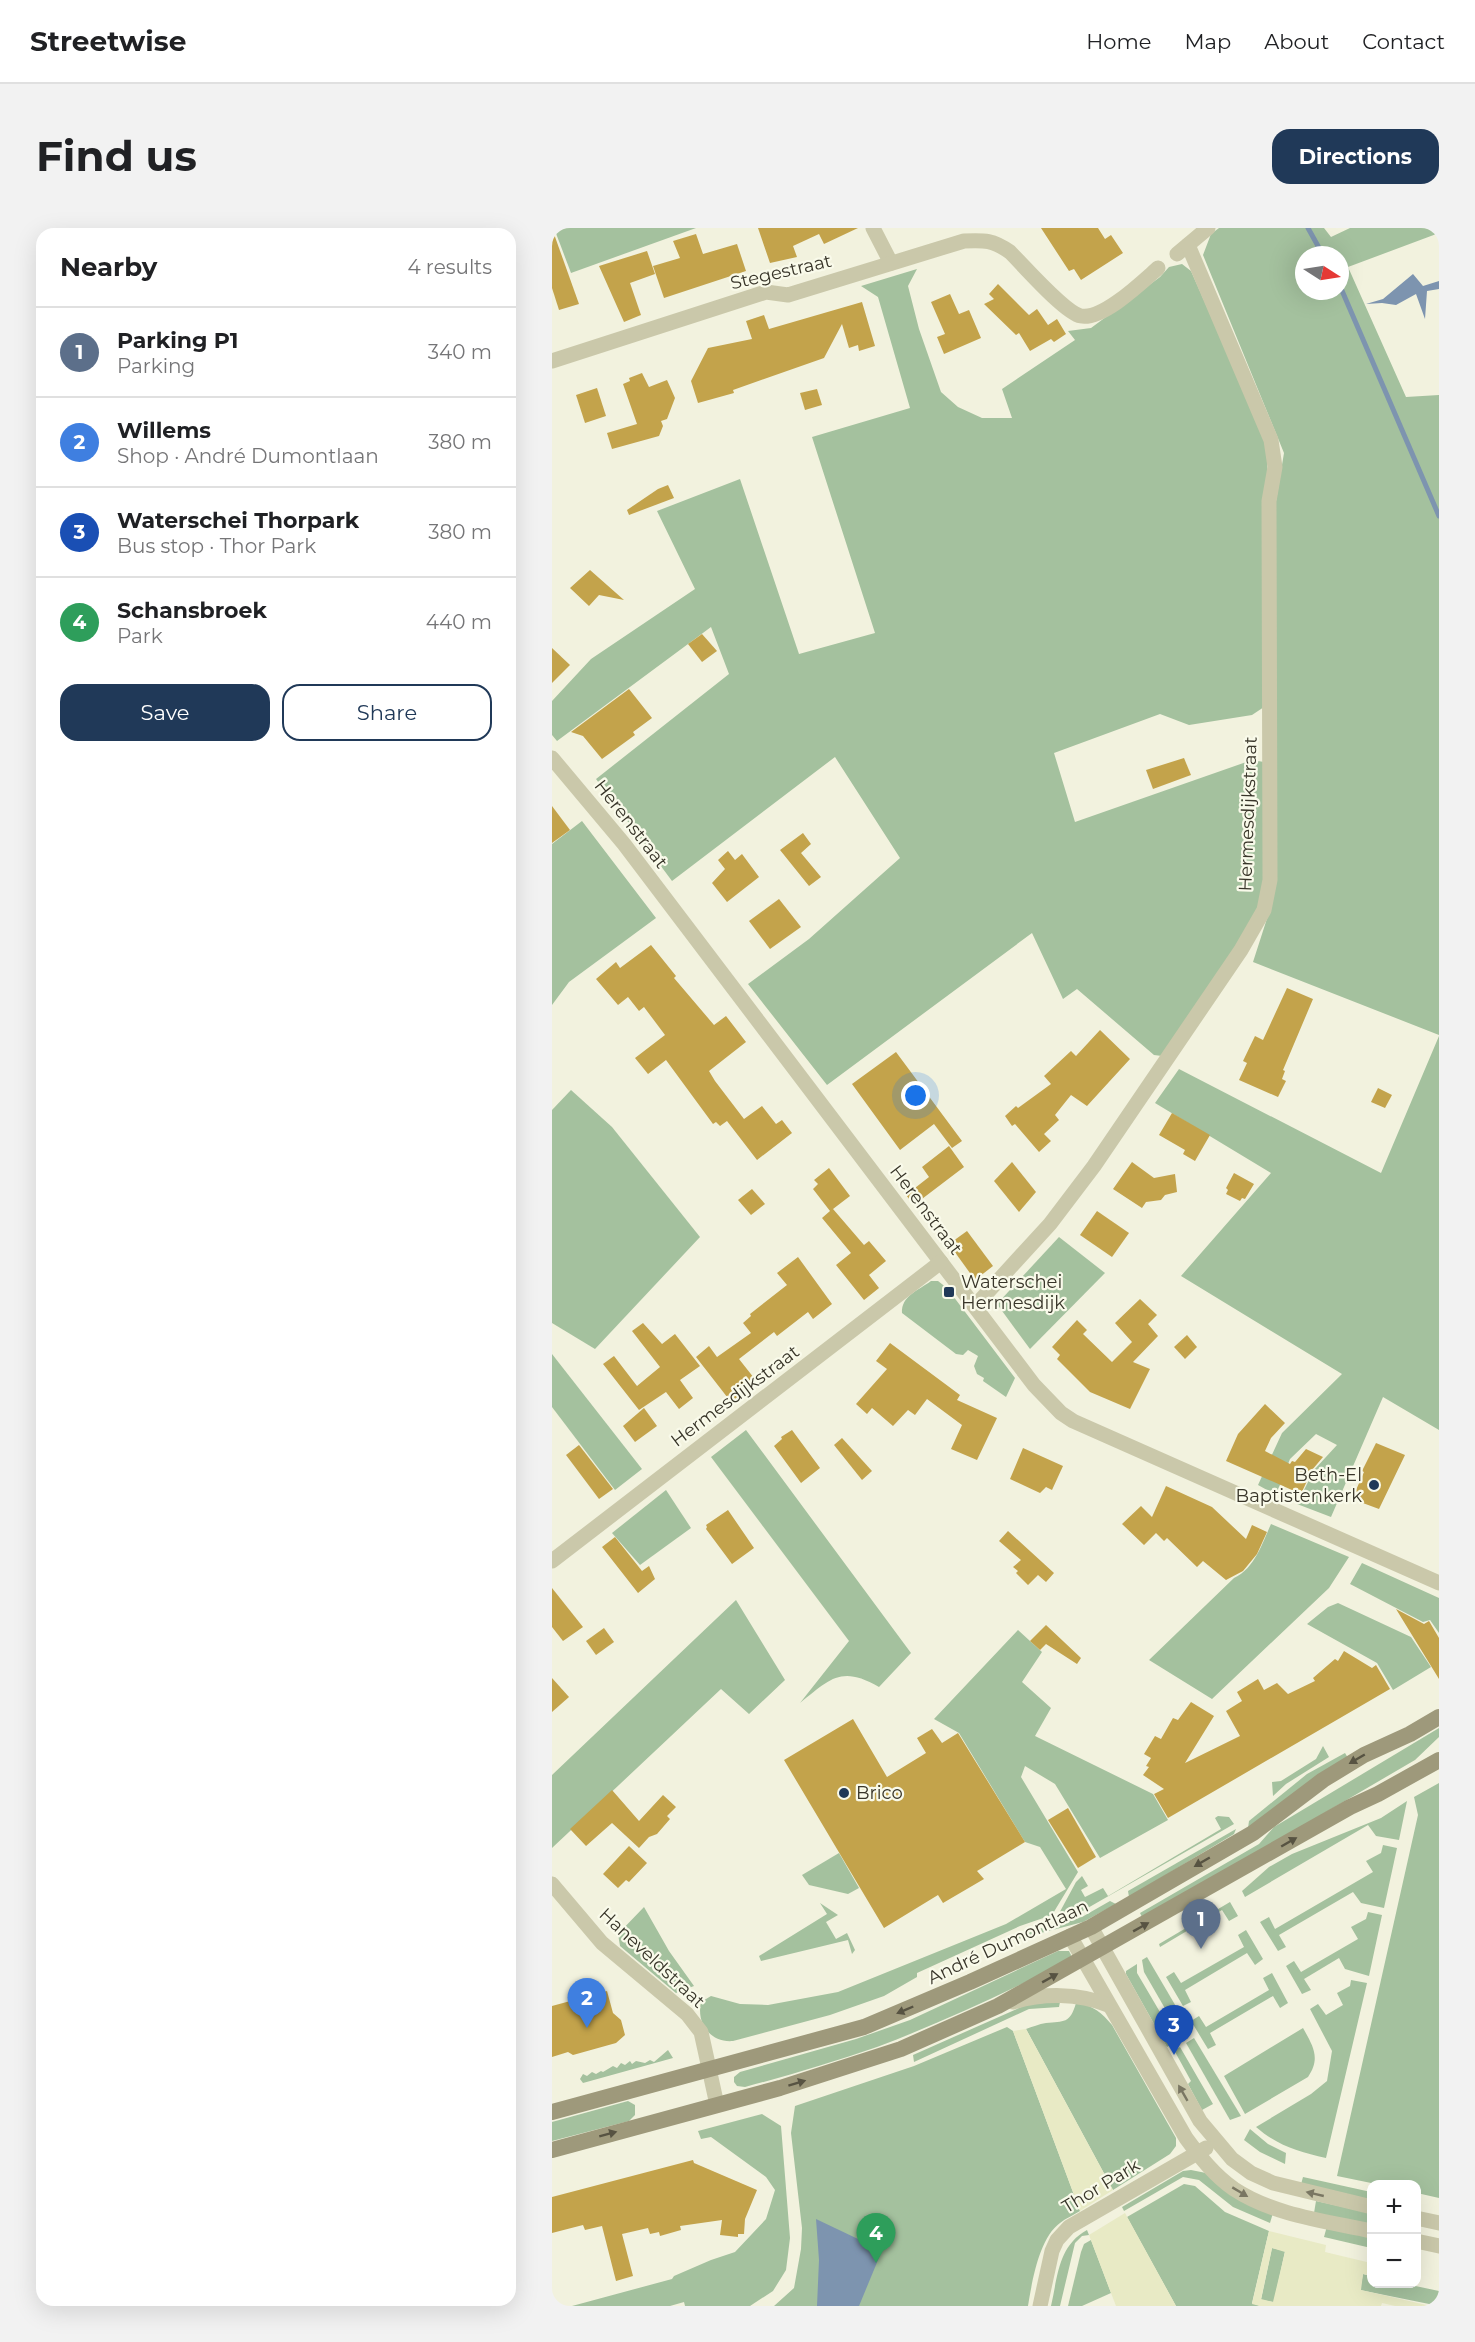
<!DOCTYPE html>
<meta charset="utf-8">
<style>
:root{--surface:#fff;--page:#f2f2f2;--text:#202124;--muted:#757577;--line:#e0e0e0;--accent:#203958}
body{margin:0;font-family:Montserrat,sans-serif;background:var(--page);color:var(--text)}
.controls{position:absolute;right:18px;bottom:18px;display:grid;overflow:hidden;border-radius:12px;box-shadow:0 6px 24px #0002}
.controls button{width:54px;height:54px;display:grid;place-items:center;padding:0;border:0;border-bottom:2px solid var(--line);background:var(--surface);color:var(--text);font:30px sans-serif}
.compass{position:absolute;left:743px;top:18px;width:54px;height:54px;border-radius:50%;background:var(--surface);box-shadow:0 6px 24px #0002;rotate:102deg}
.you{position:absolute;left:364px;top:868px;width:21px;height:21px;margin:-15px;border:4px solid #fff;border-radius:50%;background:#1a73e8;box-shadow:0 0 0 9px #1a73e833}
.badge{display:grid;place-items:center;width:39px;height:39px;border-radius:50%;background:var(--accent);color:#fff;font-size:20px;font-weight:700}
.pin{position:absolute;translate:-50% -50px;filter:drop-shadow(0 2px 3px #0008)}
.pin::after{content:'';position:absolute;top:32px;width:21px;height:18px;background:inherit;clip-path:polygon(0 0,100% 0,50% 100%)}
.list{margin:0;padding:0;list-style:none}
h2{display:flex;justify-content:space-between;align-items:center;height:78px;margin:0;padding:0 24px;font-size:26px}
h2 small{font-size:20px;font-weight:400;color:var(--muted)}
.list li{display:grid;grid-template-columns:39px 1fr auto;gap:18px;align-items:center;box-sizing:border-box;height:90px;padding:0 24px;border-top:2px solid var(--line)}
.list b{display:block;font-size:22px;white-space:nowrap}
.list p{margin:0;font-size:20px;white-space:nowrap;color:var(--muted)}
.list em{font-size:20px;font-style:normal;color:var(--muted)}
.actions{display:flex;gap:12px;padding:18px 24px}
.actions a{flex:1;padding:14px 0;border:2px solid var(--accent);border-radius:18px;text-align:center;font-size:21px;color:var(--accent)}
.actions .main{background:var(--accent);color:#fff}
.map{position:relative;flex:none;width:887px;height:2078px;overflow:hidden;border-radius:18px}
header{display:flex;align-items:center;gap:36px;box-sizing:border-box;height:84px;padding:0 30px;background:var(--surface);border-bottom:2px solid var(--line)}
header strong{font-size:28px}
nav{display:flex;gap:33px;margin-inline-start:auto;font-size:21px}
.intro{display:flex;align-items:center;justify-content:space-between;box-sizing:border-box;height:144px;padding:0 36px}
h1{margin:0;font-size:42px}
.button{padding:15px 27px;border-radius:18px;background:var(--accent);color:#fff;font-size:21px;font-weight:700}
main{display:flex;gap:36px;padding:0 36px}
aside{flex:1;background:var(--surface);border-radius:18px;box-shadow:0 6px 24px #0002}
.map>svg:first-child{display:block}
</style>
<header>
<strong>Streetwise</strong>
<nav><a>Home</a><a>Map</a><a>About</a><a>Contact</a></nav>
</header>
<div class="intro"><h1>Find us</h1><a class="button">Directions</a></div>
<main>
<aside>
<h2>Nearby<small>4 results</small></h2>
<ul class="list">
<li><span class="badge" style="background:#5c6f8a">1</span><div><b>Parking P1</b><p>Parking</p></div><em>340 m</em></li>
<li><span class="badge" style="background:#3f7fe0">2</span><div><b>Willems</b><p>Shop · André Dumontlaan</p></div><em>380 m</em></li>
<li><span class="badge" style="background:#1a4fb4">3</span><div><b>Waterschei Thorpark</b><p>Bus stop · Thor Park</p></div><em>380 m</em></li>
<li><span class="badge" style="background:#2e9e5b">4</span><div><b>Schansbroek</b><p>Park</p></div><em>440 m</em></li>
</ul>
<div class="actions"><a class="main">Save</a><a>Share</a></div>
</aside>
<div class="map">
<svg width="887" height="2078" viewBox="0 0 887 2078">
<rect width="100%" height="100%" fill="#f2f2de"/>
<g fill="#a4c19e" fill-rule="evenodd">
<polygon points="2,0 144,0 19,45"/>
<path d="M667,0H772L779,9L798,0H887V5L796,39L854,169L887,167V807L701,734L720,675L722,285L732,225L651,27L659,6ZM752,27H788V63H752Z"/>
<polygon points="630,36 639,43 714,212 716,250 712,479 700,487 637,497 608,486 502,525 523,594 700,532 712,534 714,619 710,667 699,698 610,828 602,827 525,761 511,771 480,705 275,857 196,756 257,711 348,630 283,529 120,653 44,551 177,446 159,399 5,513 0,507 0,473 39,431 143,361 105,283 188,251 247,426 323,405 260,209 358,180 326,69 309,58 365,41 356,58 367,101 389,164 406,179 430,190 460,190 450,161 523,112 516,103 539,100 608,49 617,39"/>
<polygon points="30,593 104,690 17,754 0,777 0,616"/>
<polygon points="887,808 887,1202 831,1169 779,1289 745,1276 762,1242 785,1217 764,1206 738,1231 724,1267 706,1257 730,1205 790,1146 629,1048 719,945 603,875 627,841 829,945"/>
<polygon points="19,862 60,899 148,1009 43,1121 0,1095 0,882"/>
<polygon points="507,1009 553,1045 478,1121 445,1076"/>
<path d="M379,1053H386L395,1060L463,1150L454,1169L431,1153L432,1150L425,1146L422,1138L426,1128L416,1122L411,1127L404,1126L350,1085C349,1068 367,1062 379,1053Z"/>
<polygon points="0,1126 90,1241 63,1262 0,1179"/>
<path d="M194,1202L359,1425L327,1459C289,1437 278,1451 248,1475L297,1413L159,1229Z"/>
<polygon points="114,1262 139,1300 88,1337 60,1305"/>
<path d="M719,1296L797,1329L777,1360L660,1471L597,1432L682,1350C703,1340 710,1316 719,1296Z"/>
<polygon points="810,1335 887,1370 887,1405 878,1392 871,1394 798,1356"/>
<polygon points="184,1372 233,1452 197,1486 169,1461 0,1620 0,1547"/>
<polygon points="786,1375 859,1409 879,1439 841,1462 825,1435 755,1396 776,1379"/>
<path d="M466,1402L490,1424L470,1454L499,1480L483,1508L601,1566L616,1592L548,1630L503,1556L473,1538L469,1549L526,1644L500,1687L468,1698L365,1745V1749L332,1768L278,1787L181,1813C159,1815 144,1796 149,1774L159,1768L188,1776L216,1777L286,1764L454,1696L514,1661L488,1619L473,1614L407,1505L382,1491Z"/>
<polygon points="887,1500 887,1509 863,1532 591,1691 588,1685 707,1616 722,1599"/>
<polygon points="771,1518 777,1529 734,1556 721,1568 720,1554 729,1553 764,1531"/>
<polygon points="793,1525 796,1530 696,1600 697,1593 755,1546"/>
<polygon points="887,1555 887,1970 865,1965 864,1956 824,1956 785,1948 866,1587 862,1569"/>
<polygon points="855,1573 847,1612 824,1608 816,1597 693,1669 690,1663 717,1639 740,1626 829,1590"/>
<polygon points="666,1588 677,1589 682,1596 527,1685 504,1691 524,1654 530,1648 536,1658 529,1662 533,1669 551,1660 556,1668 669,1601 663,1590"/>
<polygon points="684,1601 682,1606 577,1669 576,1663"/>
<polygon points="831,1617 845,1620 832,1680 809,1675 801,1664 727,1707 734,1719 726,1723 708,1694 717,1689 723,1701 821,1644 814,1633 829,1625"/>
<polygon points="287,1625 307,1660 296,1666 257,1657 250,1647"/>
<polygon points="558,1673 564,1676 531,1694 466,1711 465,1709 501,1696 530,1689"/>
<polygon points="678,1674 686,1688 677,1693 670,1682 608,1719 607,1716"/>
<polygon points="268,1675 286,1687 274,1694 284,1711 295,1705 303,1722 300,1726 296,1712 209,1733 207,1728 275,1686"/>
<polygon points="92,1679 117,1723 142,1758 124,1765 68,1718 66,1706"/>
<polygon points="816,1684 830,1687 817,1748 793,1741 787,1730 752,1751 759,1762 750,1766 734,1738 742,1733 749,1744 806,1711 799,1699 814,1691"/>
<polygon points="694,1702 711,1731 703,1737 695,1725 633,1762 639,1774 631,1778 614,1749 622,1744 629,1755 692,1719 686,1707"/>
<path d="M506,1723H517L519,1727L518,1732C455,1764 391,1794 325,1819C282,1834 238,1847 193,1859L185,1858L182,1854V1849L188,1844L304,1811L358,1792Z"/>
<polygon points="595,1729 639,1804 630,1810 592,1744 590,1732"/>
<polygon points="585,1736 585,1745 625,1813 615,1819 574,1746 574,1743"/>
<polygon points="720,1745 736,1775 728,1780 721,1768 658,1805 664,1817 656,1821 639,1793 647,1788 654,1799 717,1762 711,1750"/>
<path d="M799,1752L815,1755L774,1930C747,1924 726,1918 704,1899L759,1866L775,1853L780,1823L758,1781L766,1776L774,1787L791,1777L785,1765L798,1758Z"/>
<polygon points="508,1774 507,1779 477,1781 362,1834 361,1827 476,1776"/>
<path d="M524,1775C541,1777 550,1785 560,1797L624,1910V1918L618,1926L561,1962L474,1801C480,1799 487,1796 494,1795C512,1793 518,1796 524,1775Z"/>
<path d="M455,1799L461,1803L528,1983C522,1987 514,1990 508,1995C487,2010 480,2054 476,2078H222L242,2060L249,2021L250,2000L239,1905L243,1878L362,1838Z"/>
<path d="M751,1800C761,1818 769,1830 756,1849L693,1886L672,1848Z"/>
<polygon points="642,1810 689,1888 678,1892 634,1815"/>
<polygon points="628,1819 661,1876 650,1882 636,1856 639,1853 622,1822"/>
<polygon points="116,1822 121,1830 31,1855 28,1851 31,1846 35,1848 40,1844 44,1846 49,1843 51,1844 61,1838 65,1840 69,1835 73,1837 78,1833 80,1836 84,1833 93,1835 98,1832 102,1834"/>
<polygon points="76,1873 83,1877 83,1887 77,1893 0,1913 0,1894"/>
<polygon points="210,1886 229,1898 238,2010 234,2042 221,2063 198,2078 133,2078 132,2074 118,2078 20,2078 120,2051 122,2048 159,2032 183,2024 214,1991 223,1962 214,1949 159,1909 149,1911 146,1903"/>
<polygon points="698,1901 716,1916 734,1925 733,1936 708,1924 692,1912"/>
<polygon points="639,1942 654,1945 721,1985 718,1995 681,1979 647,1952 631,1949 572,1983 570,1979 631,1943"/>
<polygon points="751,1949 819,1964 819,1976 748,1960"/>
<polygon points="632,1956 643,1958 673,1984 717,2003 700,2075 708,2078 624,2078 575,1989"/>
<polygon points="764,1973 819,1985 819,1998 762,1985"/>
<polygon points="775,1998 819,2008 819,2020 772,2009"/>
<path d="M535,2002L537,2007L530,2008L523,2015L508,2078H499C506,2048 506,2018 535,2002Z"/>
<polygon points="539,2012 559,2065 530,2078 516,2078 529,2024 532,2016"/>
<polygon points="720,2020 733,2023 722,2074 709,2072"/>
<polygon points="811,2046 819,2048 820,2056 854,2056 887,2063 887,2078 808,2062"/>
</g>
<g fill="#e8eac5" fill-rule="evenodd">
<polygon points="474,1801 561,1962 528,1983 461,1803"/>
<polygon points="573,1985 624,2078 564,2078 537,2007"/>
<path d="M717,2003L774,2017L773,2024L819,2035V2048L811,2046L809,2062L879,2078H843L830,2075L829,2078H708L700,2076ZM720,2020L733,2024L721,2074L709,2071Z"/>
</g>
<g fill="#7d94af">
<polygon points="861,46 871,58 887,53 887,61 875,63 873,91 864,66 844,77 830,75 814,76 831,71"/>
<polygon points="264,1991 306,2011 331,2020 307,2078 265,2078 267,2032"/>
</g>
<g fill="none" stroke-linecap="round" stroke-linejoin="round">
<g stroke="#7d94af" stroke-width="5">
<polyline points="756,0 771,27"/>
<polyline points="788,58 887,288"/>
</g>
</g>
<g fill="#c3a34b">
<polygon points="206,0 306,0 272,16 267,6 241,18 245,29 218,35"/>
<polygon points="489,0 546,0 553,11 559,7 571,25 529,52 522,41 517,43"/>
<polygon points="2,6 27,76 7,82 0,60 0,7"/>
<polygon points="144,6 151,26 185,16 194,43 112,70 101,38 128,30 121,13"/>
<polygon points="95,23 103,46 78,55 89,87 72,94 47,38"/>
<polygon points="446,56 477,87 485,81 496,97 505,91 514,106 502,114 499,111 478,123 467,105 464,107 432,76 442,71 437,66"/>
<polygon points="398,66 407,86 417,82 429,110 392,126 385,109 393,106 379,74"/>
<polygon points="310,74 323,118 307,123 306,117 297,120 290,96 272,130 181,162 182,165 146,175 139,153 156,120 200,111 194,93 212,87 217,101"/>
<polygon points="90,145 97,159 115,152 123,170 115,191 109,193 111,198 107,208 60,221 55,205 85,196 71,156 78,153 77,150"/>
<polygon points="45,160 54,188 33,195 24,167"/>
<polygon points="265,161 270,177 253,182 248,165"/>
<polygon points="116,257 122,270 77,287 75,282 106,261"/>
<polygon points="38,342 72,372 47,367 37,378 18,360"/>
<polygon points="150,406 165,423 150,434 136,416"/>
<polygon points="0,420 18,437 0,455"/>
<polygon points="77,461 100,490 81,504 83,507 50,531 31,508 19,504"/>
<polygon points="632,530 639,547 601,561 594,542"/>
<polygon points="0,578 18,602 0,615"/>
<polygon points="251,605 259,616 249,625 269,649 257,658 228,622"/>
<polygon points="176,623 183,632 190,626 207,649 175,674 160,655 173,641 166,632"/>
<polygon points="227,671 249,699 218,721 197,693"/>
<polygon points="99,717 124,748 122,750 162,797 174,788 194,814 157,843 163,853 192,891 210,878 224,896 230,892 240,905 205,932 175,893 168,898 164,894 161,896 114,832 96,846 83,830 113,807 92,779 87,783 76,769 66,777 44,751 64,734 68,740"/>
<polygon points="735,760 761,771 731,842 733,843 730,851 734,853 726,869 687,852 695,835 691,833 703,808 711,812"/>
<polygon points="548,802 578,831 535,878 519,867 503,887 507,892 492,906 499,913 487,924 463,896 460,898 453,888 464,878 466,880 499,856 492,848 519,823 524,828"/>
<polygon points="344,824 410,913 400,920 382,896 348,922 300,856"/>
<polygon points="826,860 840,867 833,880 819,874"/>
<polygon points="620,885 658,907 643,933 631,926 633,922 607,907"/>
<polygon points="397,918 412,939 362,977 354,967 377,949 370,939"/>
<polygon points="460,934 484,964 467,984 442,953"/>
<polygon points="580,934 602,950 623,946 625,964 613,967 609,972 594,974 590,980 561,961"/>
<polygon points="277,940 298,968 281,981 312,1017 317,1013 334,1033 317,1047 327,1060 312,1072 284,1037 299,1025 270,990 278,983 261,961 266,956 262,952"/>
<polygon points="682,945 702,956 693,971 690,970 688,973 674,966 676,962 674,960"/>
<polygon points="200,961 213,976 199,987 186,972"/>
<polygon points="545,983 577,1005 560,1029 528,1007"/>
<polygon points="415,1003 441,1038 423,1052 397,1016"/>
<polygon points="246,1029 280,1076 261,1091 256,1084 225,1108 222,1104 187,1131 202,1150 189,1160 192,1164 179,1174 144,1129 157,1118 165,1129 199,1105 191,1095 199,1088 198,1086 235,1057 225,1045"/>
<polygon points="588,1071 605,1087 596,1096 606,1108 581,1134 598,1141 578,1181 538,1164 505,1131 508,1127 500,1119 525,1092 535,1102 531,1106 560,1134 580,1114 563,1095"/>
<polygon points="91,1095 110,1116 123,1106 148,1138 128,1152 141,1170 127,1181 114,1164 87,1182 51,1136 62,1128 85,1158 108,1139 80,1103"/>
<polygon points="635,1107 645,1119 633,1131 622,1119"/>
<polygon points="338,1115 408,1167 405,1172 445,1190 425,1232 399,1221 410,1197 375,1171 363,1187 356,1182 341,1198 320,1180 315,1186 304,1176 335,1141 324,1133"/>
<polygon points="713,1176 733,1195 719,1210 713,1223 738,1236 740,1233 743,1234 754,1221 771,1229 760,1242 749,1266 674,1233 686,1206"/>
<polygon points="92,1180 105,1198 83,1214 71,1198"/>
<polygon points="240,1202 268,1240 249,1255 222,1218 230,1211 229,1209"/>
<polygon points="290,1210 320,1243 310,1252 282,1217"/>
<polygon points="824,1215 853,1227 827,1281 800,1271 812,1244 810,1243"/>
<polygon points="27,1217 61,1261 47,1271 14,1227"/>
<polygon points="471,1220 511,1238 500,1262 494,1259 488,1265 458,1251"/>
<polygon points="614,1258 660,1279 694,1311 700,1297 715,1304 705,1326 691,1343 674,1352 651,1333 645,1339 615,1310 612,1313 604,1305 592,1317 570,1296 589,1278 600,1289"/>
<polygon points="176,1282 202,1320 180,1336 154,1301 155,1299 154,1297"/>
<polygon points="456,1303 502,1345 494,1354 486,1347 476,1357 464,1345 466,1343 461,1339 469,1332 447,1313"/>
<polygon points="63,1309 90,1343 97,1338 103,1351 86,1365 50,1319"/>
<polygon points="0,1360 31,1399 11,1413 0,1399"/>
<polygon points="844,1381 872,1396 877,1393 887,1410 887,1451"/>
<polygon points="494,1397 529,1430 525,1436 494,1416 488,1422 478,1413"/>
<polygon points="52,1400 62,1414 44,1427 34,1413"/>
<polygon points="792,1423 820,1440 824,1437 838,1461 616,1590 602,1566 612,1561 591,1547 597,1539 594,1538 599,1530 592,1526 603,1508 609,1511 621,1490 626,1492 639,1474 662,1488 633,1535 688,1508 674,1483 690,1473 685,1464 706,1451 712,1462 725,1455 736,1466 763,1453 761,1450 783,1431 786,1433"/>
<polygon points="0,1450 17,1469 0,1484"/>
<polygon points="301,1491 335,1549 374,1525 365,1510 380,1501 390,1515 406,1505 473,1614 425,1643 432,1651 391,1675 386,1667 332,1700 232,1532"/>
<polygon points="60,1562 87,1593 111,1567 124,1579 115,1588 118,1591 105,1606 97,1609 87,1620 60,1595 34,1618 18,1601"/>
<polygon points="516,1580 544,1629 526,1640 496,1592"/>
<polygon points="77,1618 95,1635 77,1654 74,1652 66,1660 51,1646"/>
<polygon points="55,1763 61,1785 69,1792 73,1807 64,1815 21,1827 16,1824 0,1829 0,1778"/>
<polygon points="141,1932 142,1935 205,1962 193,1991 192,2006 186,2006 186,2009 168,2007 170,1992 128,1998 129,2002 108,2008 107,2004 98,2006 96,2000 70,2006 81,2048 64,2053 50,1998 33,2002 31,1997 0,2005 0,1969"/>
</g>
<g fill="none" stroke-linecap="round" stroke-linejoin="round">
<g stroke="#cac8aa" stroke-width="15">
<polyline points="321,0 339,35"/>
<polyline points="625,26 656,0"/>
<path d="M0,133L214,64L236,67L412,13C433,12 441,12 458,24C472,38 513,85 529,88C551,92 590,54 606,40"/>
<polyline points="0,530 72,616 482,1157 509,1185 521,1193 887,1355"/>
<polyline points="423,1078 498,996 542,938 689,722 712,682 718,652 717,273 723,239 719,212 636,17"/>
<polyline points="0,1333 389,1034"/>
<polyline points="0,1656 50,1715 135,1786 149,1804 165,1877"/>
<polyline points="539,1699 648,1893 680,1931 699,1945 721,1955 820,1979"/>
<path d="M518,1708L634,1910C648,1929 662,1947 682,1961C721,1987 774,1993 820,2003"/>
<path d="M461,1774C491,1765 526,1765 556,1777"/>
<polyline points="864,1990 887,1995"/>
<polyline points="864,2013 887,2018"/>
<polyline points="488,2078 500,2023 505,2012 517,1999 654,1920"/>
</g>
<g stroke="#9e997b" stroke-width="16">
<polyline points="0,1884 312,1799 418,1754 539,1699 701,1605 771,1552 812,1527 858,1506 887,1489"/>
<polyline points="0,1922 228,1860 349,1821 446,1778 798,1579 826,1566 887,1532"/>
</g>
</g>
<defs><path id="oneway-solid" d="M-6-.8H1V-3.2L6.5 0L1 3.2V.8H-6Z" transform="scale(1.5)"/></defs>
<g fill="#575342">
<use href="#oneway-solid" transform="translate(805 1531) rotate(150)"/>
<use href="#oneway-solid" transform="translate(737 1614) rotate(-30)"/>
<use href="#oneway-solid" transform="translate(650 1634) rotate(150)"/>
<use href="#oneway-solid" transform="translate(589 1699) rotate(-29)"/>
<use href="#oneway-solid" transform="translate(498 1750) rotate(-29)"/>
<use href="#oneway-solid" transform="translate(353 1782) rotate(157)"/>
<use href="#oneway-solid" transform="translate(245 1855) rotate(-17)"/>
<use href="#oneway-solid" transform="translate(56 1906) rotate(-15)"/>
</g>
<g fill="#7a7763">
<use href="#oneway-solid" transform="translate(631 1865) rotate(-120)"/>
<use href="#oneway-solid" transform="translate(688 1964) rotate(31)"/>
<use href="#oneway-solid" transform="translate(763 1966) rotate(-167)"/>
</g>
<g fill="#203958" stroke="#f9faea" stroke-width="2">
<rect x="391" y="1058" width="12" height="12" rx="3"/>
<circle cx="822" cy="1257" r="6"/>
<circle cx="292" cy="1565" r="6"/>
</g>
<g text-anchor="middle" stroke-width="4.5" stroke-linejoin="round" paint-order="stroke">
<g font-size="18" fill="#383529" stroke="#f9faea">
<text transform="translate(229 44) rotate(-13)" y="6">Stegestraat</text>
<text transform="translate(696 586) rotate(-88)" y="6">Hermesdijkstraat</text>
<text transform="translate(79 596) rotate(52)" y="6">Herenstraat</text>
<text transform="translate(374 982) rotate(53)" y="6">Herenstraat</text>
<text transform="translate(183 1168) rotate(-37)" y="6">Hermesdijkstraat</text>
<text transform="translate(456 1714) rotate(-25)" y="6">André Dumontlaan</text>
<text transform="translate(100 1730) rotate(43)" y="6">Haneveldstraat</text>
<text transform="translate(549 1958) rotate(-31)" y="6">Thor Park</text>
</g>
<g font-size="18" fill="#383529" stroke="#f9faea" text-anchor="start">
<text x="409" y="1060">Waterschei<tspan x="409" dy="21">Hermesdijk</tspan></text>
<text x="810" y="1253" text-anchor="end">Beth-El<tspan x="810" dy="21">Baptistenkerk</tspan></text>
<text x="304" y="1571">Brico</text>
</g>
</g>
</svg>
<div class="controls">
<button>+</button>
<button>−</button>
</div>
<svg class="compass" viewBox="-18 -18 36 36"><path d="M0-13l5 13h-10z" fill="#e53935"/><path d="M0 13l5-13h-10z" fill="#757577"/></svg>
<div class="you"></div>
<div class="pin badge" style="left:649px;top:1721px;background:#5c6f8a">1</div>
<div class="pin badge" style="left:35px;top:1800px;background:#3f7fe0">2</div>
<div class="pin badge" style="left:622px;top:1827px;background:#1a4fb4">3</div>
<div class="pin badge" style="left:324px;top:2035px;background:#2e9e5b">4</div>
</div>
</main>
